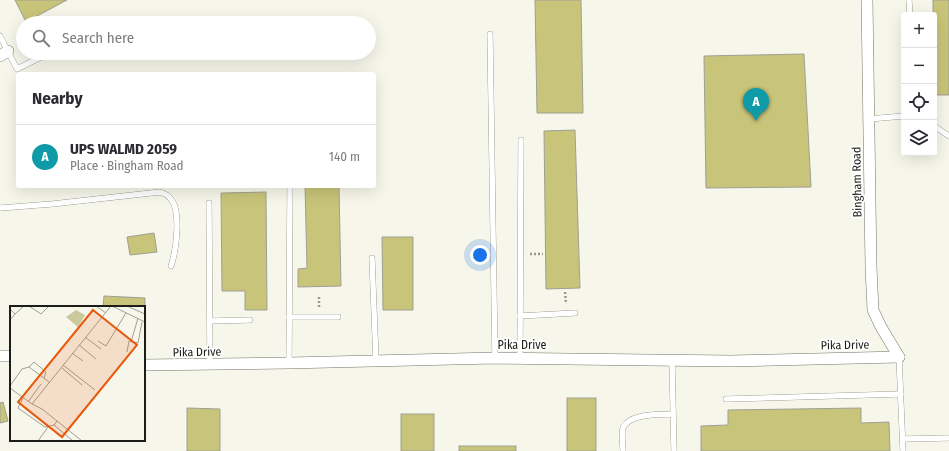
<!DOCTYPE html>
<meta charset="utf-8">
<style>
:root{--surface:#fff;--page:#f2f2f3;--text:#2b2b33;--muted:#7c7c81;--line:#e1e1e2;--accent:#882f9c}
body{margin:0;font-family:"Fira Sans Condensed",sans-serif;background:var(--page);color:var(--text)}
.controls{position:absolute;right:12px;top:12px;display:grid;overflow:hidden;border-radius:4px;box-shadow:0 4px 16px #0002}
.controls button{width:36px;height:36px;display:grid;place-items:center;padding:0;border:0;border-bottom:1px solid var(--line);background:var(--surface);color:var(--text);font:20px sans-serif}
.you{position:absolute;left:480px;top:255px;width:14px;height:14px;margin:-10px;border:3px solid #fff;border-radius:50%;background:#1a73e8;box-shadow:0 0 0 6px #1a73e833}
.badge{display:grid;place-items:center;width:26px;height:26px;border-radius:50%;background:var(--accent);color:#fff;font-size:13px;font-weight:700}
.pin{position:absolute;translate:-50% -33px;filter:drop-shadow(0 1px 2px #0008)}
.pin::after{content:'';position:absolute;top:21px;width:14px;height:12px;background:inherit;clip-path:polygon(0 0,100% 0,50% 100%)}
.list{margin:0;padding:0;list-style:none}
h2{display:flex;justify-content:space-between;align-items:center;height:52px;margin:0;padding:0 16px;font-size:17px}
h2 small{font-size:13px;font-weight:400;color:var(--muted)}
.list li{display:grid;grid-template-columns:26px 1fr auto;gap:12px;align-items:center;box-sizing:border-box;height:64px;padding:0 16px;border-top:1px solid var(--line)}
.list b{display:block;font-size:15px;white-space:nowrap}
.list p{margin:0;font-size:13px;white-space:nowrap;color:var(--muted)}
.list em{font-size:13px;font-style:normal;color:var(--muted)}
.icon{flex:none;width:22px;height:22px;fill:none;stroke:currentColor;stroke-width:2;stroke-linecap:round;stroke-linejoin:round}
.map{position:relative;flex:none;width:949px;height:451px;overflow:hidden}
.search{position:absolute;background:var(--surface);box-shadow:0 4px 16px #0002;left:16px;top:16px;width:360px;height:44px;display:flex;align-items:center;gap:10px;box-sizing:border-box;padding:0 14px;border-radius:22px;color:var(--muted);font-size:15px}
.panel{position:absolute;background:var(--surface);box-shadow:0 4px 16px #0002;left:16px;top:72px;width:360px;height:116px;border-radius:4px}
.map>svg:first-child{display:block}
</style>
<div class="map">
<svg width="949" height="451" viewBox="0 0 949 451">
<rect width="100%" height="100%" fill="#f6f6ea"/>
<g fill="#c8c479" stroke="#9f9f95">
<polygon points="15,0 67,0 26,22"/>
<polygon points="535,0 581,0 583,113 537,113"/>
<polygon points="933,0 949,0 949,95 934,95 934,15 933,15"/>
<polygon points="804,54 811,187 706,188 704,56"/>
<polygon points="575,130 580,288 546,289 544,131"/>
<polygon points="305,186 339,186 341,286 298,287 298,269 307,268"/>
<polygon points="266,192 267,310 245,310 245,291 222,291 221,193"/>
<polygon points="154,233 157,252 130,255 127,237"/>
<polygon points="382,237 413,237 413,310 383,310"/>
<polygon points="104,296 145,298 144,324 144,307 103,307"/>
<rect x="567" y="398" width="29" height="53"/>
<polygon points="3,402 8,421 0,423 0,403"/>
<polygon points="187,408 220,409 220,451 187,451"/>
<polygon points="861,408 861,423 889,422 890,451 701,451 701,426 728,425 728,410"/>
<rect x="401" y="414" width="33" height="37"/>
<rect x="459" y="446" width="57" height="5"/>
</g>
<g fill="none" stroke-linecap="round" stroke-linejoin="round">
<g stroke="#74746a" stroke-width="6">
<g id="service">
<polyline points="909,0 910,15"/>
<polyline points="490,34 495,358"/>
<polyline points="0,36 17,69 49,53"/>
<polyline points="869,119 904,116"/>
<polyline points="934,126 949,136"/>
<polyline points="209,203 210,364"/>
<path d="M0,208L52,204L160,192C163,193 168,195 170,198C182,210 176,251 171,266"/>
<polyline points="372,258 376,361"/>
<polyline points="520,316 575,313"/>
<polyline points="289,317 338,317"/>
<polyline points="210,321 250,320"/>
<polyline points="899,357 903,451"/>
<polyline points="520,358 521,140"/>
<polyline points="672,360 674,451"/>
<polyline points="289,363 290,186"/>
<polyline points="726,399 901,394"/>
<polyline points="903,439 949,438"/>
<path d="M623,451C623,445 621,434 623,428C629,413 659,415 673,414"/>
</g>
</g>
<g stroke="#74746a" stroke-width="12">
<g id="minor">
<polyline points="867,0 871,267 873,310 881,327 899,357"/>
<polyline points="0,56 8,51"/>
<polyline points="0,356 11,356"/>
<polyline points="144,365 289,363 495,358 731,361 899,357"/>
</g>
</g>
<g stroke="#98988f" stroke-width="2.5" stroke-dasharray="2 2" stroke-linecap="butt">
<polyline points="530,254 543,254"/>
<polyline points="565,292 566,304"/>
<polyline points="319,307 319,296"/>
</g>
<use href="#service" stroke="#fff" stroke-width="5.5"/>
<use href="#minor" stroke="#fff" stroke-width="11"/>
</g>
<g text-anchor="middle" stroke-width="4" stroke-linejoin="round" paint-order="stroke">
<g font-size="12" fill="#1c1c18" stroke="#fff">
<text transform="translate(857 182) rotate(-91)" y="4">Bingham Road</text>
<text x="522" y="349">Pika Drive</text>
<text transform="translate(845 345) rotate(-1)" y="4">Pika Drive</text>
<text transform="translate(197 352) rotate(-1)" y="4">Pika Drive</text>
</g>
</g>
<g transform="translate(10 306)">
<rect width="135" height="135" fill="#f6f6ea"/>
<path d="M66,4L75,9L68,21L56,11Z" fill="#cac89d"/>
<path fill="none" stroke="#9f9f96" stroke-width="1" d="M19,0L31,8L39,0M86,0L96,7M102,0L135,16M119,1L135,8M0,3L5,8L0,14M5,8L14,0M75,31L91,43M88,35L96,40L116,7M121,36L128,12M69,39L86,53M117,46L119,35L128,37L132,16M62,47L73,55M53,59L85,84M19,61L24,56L36,66L34,72M52,62L72,79M0,80L12,63L19,61L39,76M0,82L22,98L32,103L72,135M13,92L8,102L35,121L44,119L47,115M18,96L31,78M22,98L101,0M44,119L63,135M28,135L38,121"/>
<path fill="#e8590c" fill-opacity="0.15" stroke="#e8590c" stroke-width="2" d="M83,4L127,39L52,131L8,96Z"/>
<rect width="135" height="135" fill="none" stroke="#1c1c18" stroke-width="2"/>
</g>
</svg>
<div class="controls">
<button>+</button>
<button>−</button>
<button><svg class="icon" aria-label="locate" viewBox="0 0 24 24"><circle cx="12" cy="12" r="6"/><path d="M12 2v4M12 18v4M2 12h4M18 12h4"/></svg></button>
<button><svg class="icon" aria-label="layers" viewBox="0 0 24 24"><path d="M12 4l9 5-9 5-9-5zM3 14l9 5 9-5"/></svg></button>
</div>
<div class="you"></div>
<div class="pin badge" style="left:756px;top:121px;background:#0f9aa8">A</div>
<div class="search"><svg class="icon" aria-label="search" viewBox="0 0 24 24"><circle cx="10" cy="10" r="6"/><path d="M15 15l6 6"/></svg>Search here</div>
<section class="panel">
<h2>Nearby<small></small></h2>
<ul class="list">
<li><span class="badge" style="background:#0f9aa8">A</span><div><b>UPS WALMD 2059</b><p>Place · Bingham Road</p></div><em>140 m</em></li>
</ul>
</section>
</div>
